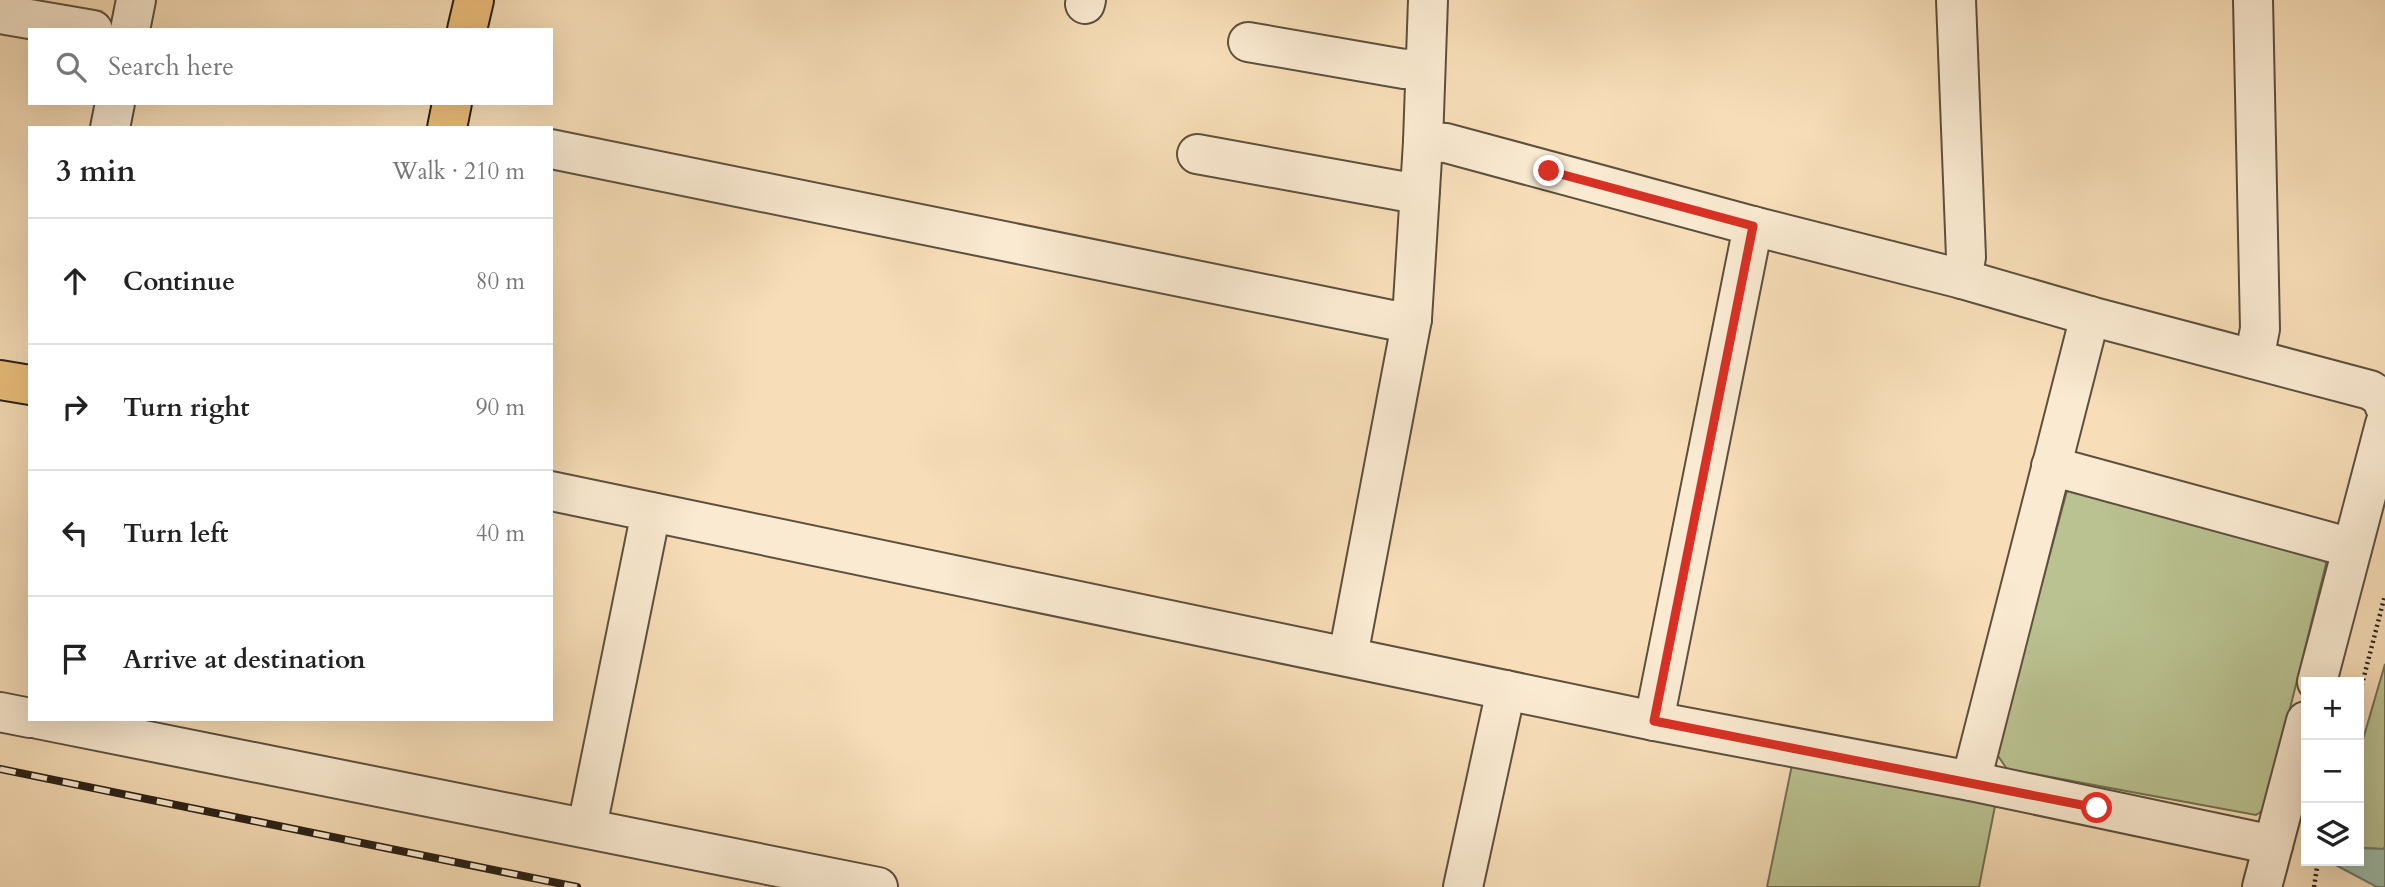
<!DOCTYPE html>
<meta charset="utf-8">
<style>
:root{--surface:#fff;--page:#f6f6f6;--text:#222;--muted:#767676;--line:#e0e0e0}
body{margin:0;font-family:Cardo,serif;background:var(--page);color:var(--text)}
.controls{position:absolute;right:21px;bottom:21px;display:grid;overflow:hidden;border-radius:0px;box-shadow:0 7px 28px #0002}
.controls button{width:63px;height:63px;display:grid;place-items:center;padding:0;border:0;border-bottom:2px solid var(--line);background:var(--surface);color:var(--text);font:35px sans-serif}
.stop{position:absolute;width:21px;height:21px;margin:-16px;border:5px solid #d93025;border-radius:50%;background:#fff}
.stop.end{background:#d93025;border-color:#fff;box-shadow:0 2px 7px #0008}
.list{margin:0;padding:0;list-style:none}
h2{display:flex;justify-content:space-between;align-items:center;height:91px;margin:0;padding:0 28px;font-size:30px}
h2 small{font-size:23px;font-weight:400;color:var(--muted)}
.list li{display:grid;grid-template-columns:46px 1fr auto;gap:21px;align-items:center;box-sizing:border-box;height:126px;padding:0 28px;border-top:2px solid var(--line)}
.list b{display:block;font-size:26px;white-space:nowrap}
.list em{font-size:23px;font-style:normal;color:var(--muted)}
.icon{flex:none;width:38px;height:38px;fill:none;stroke:currentColor;stroke-width:2;stroke-linecap:round;stroke-linejoin:round}
.map{position:relative;flex:none;width:2385px;height:887px;overflow:hidden}
.search{position:absolute;background:var(--surface);box-shadow:0 7px 28px #0002;left:28px;top:28px;width:525px;height:77px;display:flex;align-items:center;gap:18px;box-sizing:border-box;padding:0 24px;border-radius:0px;color:var(--muted);font-size:26px}
.panel{position:absolute;background:var(--surface);box-shadow:0 7px 28px #0002;left:28px;top:126px;width:525px;height:595px;border-radius:0px}
.map>svg:first-child{display:block}
</style>
<div class="map">
<svg width="2385" height="887" viewBox="0 0 2385 887">
<rect width="100%" height="100%" fill="#f7deb8"/>
<filter id="stains"><feTurbulence type="fractalNoise" baseFrequency=".00286" numOctaves="4"/><feColorMatrix values="0 0 0 0 .2 0 0 0 0 .09 0 0 0 0 .02 0 0 0 .5 -.17"/></filter>
<radialGradient id="worn" r=".72"><stop offset=".6" stop-color="#630" stop-opacity="0"/><stop offset="1" stop-color="#630" stop-opacity=".3"/></radialGradient>
<g fill="#bac291" stroke="#727154" stroke-width="2">
<polygon points="2068,487 2322,553 2326,564 2265,809 2256,815 2007,769 1996,753"/>
<polygon points="2385,664 2385,846 2384,849 2359,848 2359,753"/>
<polygon points="1793,760 1996,801 1979,887 1767,887"/>
</g>
<polygon fill="#9ebdaa" stroke="#707e6f" stroke-width="2" points="2385,846 2385,887 2377,887 2328,861 2359,861 2359,848 2384,849"/>
<g fill="none" stroke-linecap="round" stroke-linejoin="round">
<g stroke="#5d503e" stroke-width="42">
<g id="minor">
<polyline points="1956,0 1966,257 1962,279"/>
<polyline points="2253,0 2260,329 2254,359"/>
<polyline points="1085,4 1086,0"/>
<polyline points="0,14 93,30"/>
<polyline points="130,30 136,0"/>
<polyline points="1248,42 1404,69 1425,67"/>
<polyline points="110,128 115,103"/>
<polyline points="1423,142 1446,143 1753,226 1962,279 2090,316 2370,390 2381,397 2385,407"/>
<polyline points="551,149 1392,320 1412,319"/>
<polyline points="1197,154 1401,191 1420,190"/>
<polyline points="2051,466 2352,548"/>
<polyline points="551,491 1654,721 1971,781 2273,845"/>
<polyline points="1348,656 1412,319 1423,142 1428,0"/>
<polyline points="2317,682 2385,424"/>
<polyline points="0,712 30,718"/>
<polyline points="38,719 878,887"/>
<polyline points="1654,721 1753,226"/>
<polyline points="1971,781 2090,316"/>
<polyline points="587,827 651,512"/>
<polyline points="1463,887 1506,690"/>
<polyline points="2262,887 2306,721"/>
</g>
</g>
<g stroke="#2a2016" stroke-width="42">
<g id="major">
<polyline points="467,30 474,0"/>
<polyline points="447,128 452,103"/>
<polyline points="0,380 30,385"/>
</g>
</g>
<g stroke="#2a2016" stroke-width="4.5" stroke-dasharray="2 3.5" stroke-linecap="butt">
<polyline points="2359,696 2385,595"/>
<polyline points="2314,887 2318,861"/>
</g>
<use href="#minor" stroke="#faead1" stroke-width="38"/>
<use href="#major" stroke="#ecbf7c" stroke-width="38"/>
<g stroke="#2a2016" stroke-width="8">
<polyline id="rail" points="0,769 577,887"/>
</g>
<use href="#rail" stroke="#faead1" stroke-width="5" stroke-dasharray="16" stroke-linecap="butt"/>
</g>
<g fill="none" stroke-linecap="round" stroke-linejoin="round">
<polyline stroke="#d93025" stroke-width="9" points="1549,171 1753,226 1654,721 2097,808"/>
</g>
<rect width="100%" height="100%" filter="url(#stains)"/>
<rect width="100%" height="100%" fill="url(#worn)"/>
</svg>
<div class="controls">
<button>+</button>
<button>−</button>
<button><svg class="icon" aria-label="layers" viewBox="0 0 24 24"><path d="M12 4l9 5-9 5-9-5zM3 14l9 5 9-5"/></svg></button>
</div>
<div class="stop" style="left:2097px;top:808px"></div>
<div class="stop end" style="left:1549px;top:171px"></div>
<div class="search"><svg class="icon" aria-label="search" viewBox="0 0 24 24"><circle cx="10" cy="10" r="6"/><path d="M15 15l6 6"/></svg>Search here</div>
<section class="panel">
<h2>3 min<small>Walk · 210 m</small></h2>
<ul class="list">
<li><svg class="icon" aria-label="ahead" viewBox="0 0 24 24"><path d="M12 20V5M6 11l6-6 6 6"/></svg><div><b>Continue</b></div><em>80 m</em></li>
<li><svg class="icon" aria-label="right" viewBox="0 0 24 24"><path d="M7 20v-9h11M14 6l5 5-5 5"/></svg><div><b>Turn right</b></div><em>90 m</em></li>
<li><svg class="icon" aria-label="left" viewBox="0 0 24 24"><path d="M17 20v-9H6M10 6l-5 5 5 5"/></svg><div><b>Turn left</b></div><em>40 m</em></li>
<li><svg class="icon" aria-label="arrive" viewBox="0 0 24 24"><path d="M6 21V4h12l-3 4 3 4H6"/></svg><div><b>Arrive at destination</b></div></li>
</ul>
</section>
</div>
